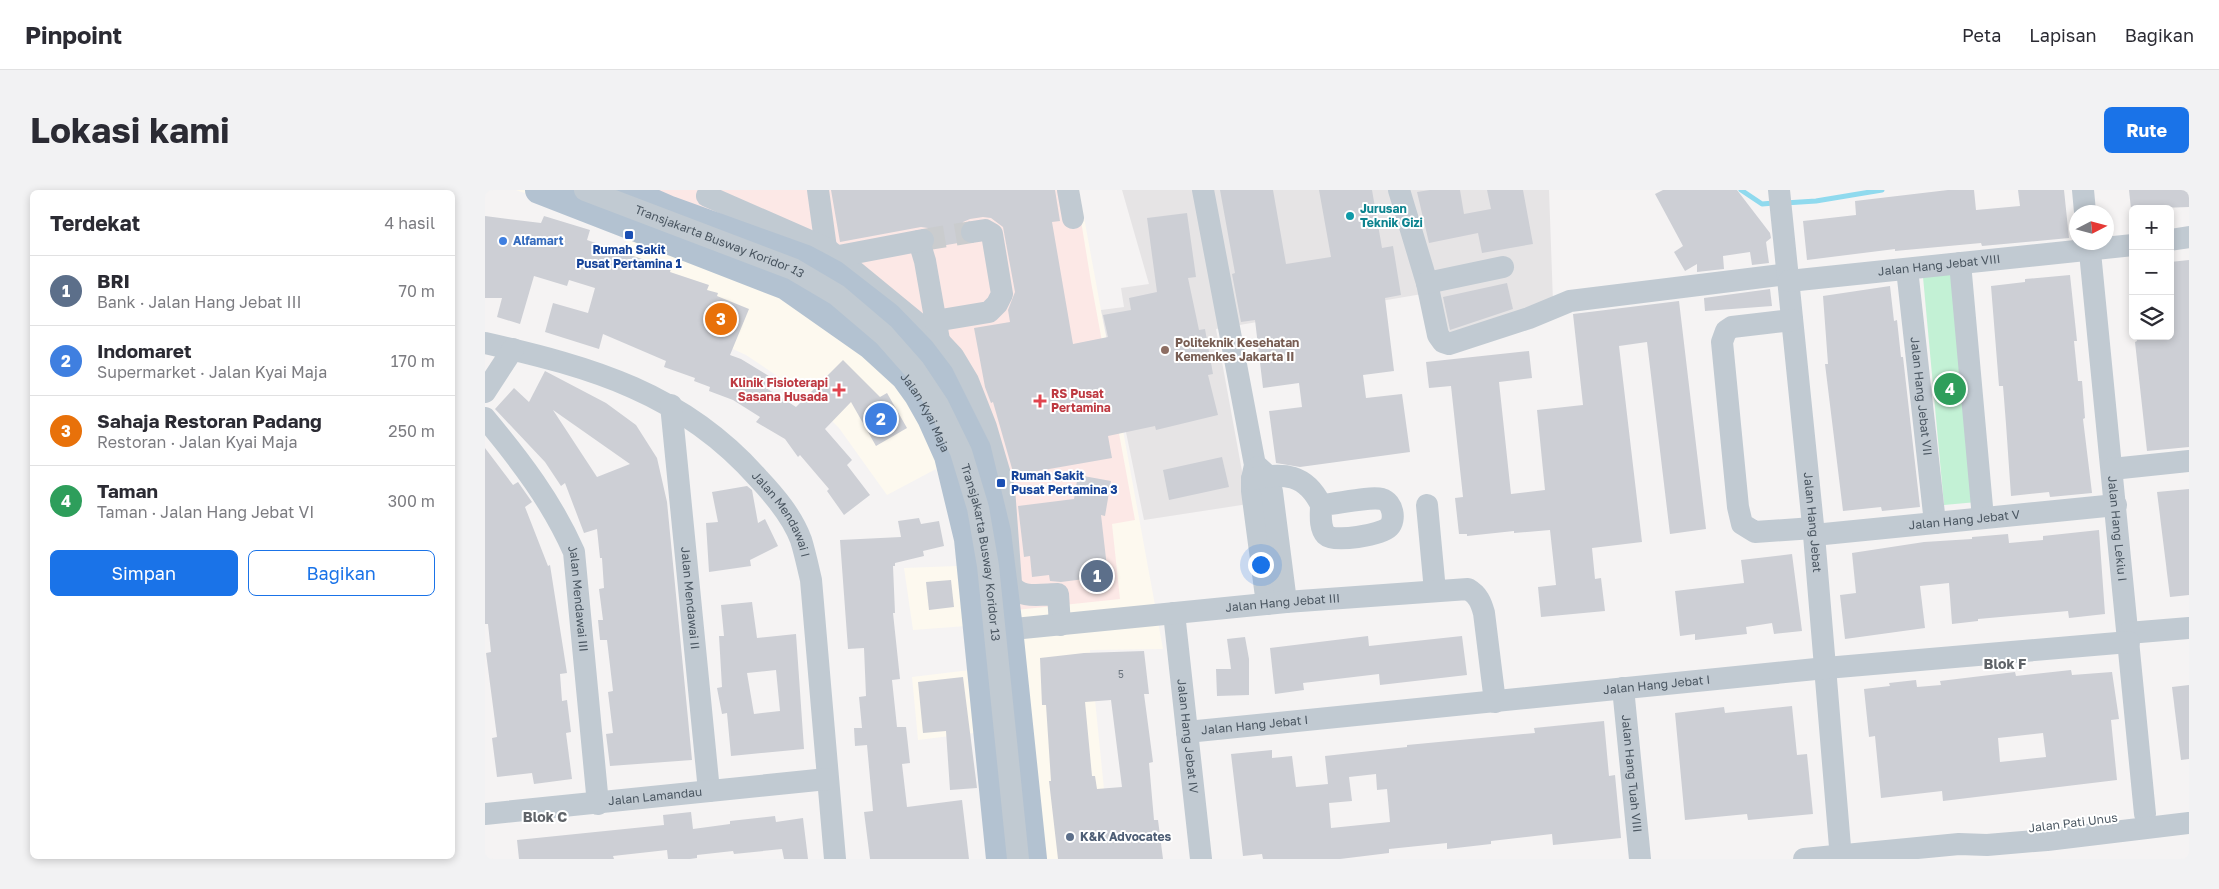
<!DOCTYPE html>
<html lang="id">
<meta charset="utf-8">
<style>
:root{--surface:#fff;--page:#f2f2f3;--text:#2b2b33;--muted:#7c7c81;--line:#e1e1e2;--accent:#1a73e8}
body{margin:0;font-family:"Golos Text",sans-serif;background:var(--page);color:var(--text)}
.controls{position:absolute;right:15px;top:15px;display:grid;overflow:hidden;border-radius:8px;box-shadow:0 2px 8px #0003}
.controls button{width:45px;height:45px;display:grid;place-items:center;padding:0;border:0;border-bottom:1px solid var(--line);background:var(--surface);color:var(--text);font:25px sans-serif}
.compass{position:absolute;left:1584px;top:15px;width:45px;height:45px;border-radius:50%;background:var(--surface);box-shadow:0 2px 8px #0003;rotate:84deg}
.you{position:absolute;left:775px;top:374px;width:18px;height:18px;margin:-12px;border:4px solid #fff;border-radius:50%;background:#1a73e8;box-shadow:0 0 0 8px #1a73e833}
.badge{display:grid;place-items:center;width:32px;height:32px;border-radius:50%;background:var(--accent);color:#fff;font-size:16px;font-weight:700}
.pin{position:absolute;translate:-50% -50%;border:2px solid #fff;box-shadow:0 1px 5px #0006}
.list{margin:0;padding:0;list-style:none}
h2{display:flex;justify-content:space-between;align-items:center;height:65px;margin:0;padding:0 20px;font-size:21px}
h2 small{font-size:16px;font-weight:400;color:var(--muted)}
.list li{display:grid;grid-template-columns:32px 1fr auto;gap:15px;align-items:center;box-sizing:border-box;height:70px;padding:0 20px;border-top:1px solid var(--line)}
.list b{display:block;font-size:19px;white-space:nowrap}
.list p{margin:0;font-size:16px;white-space:nowrap;color:var(--muted)}
.list em{font-size:16px;font-style:normal;color:var(--muted)}
.actions{display:flex;gap:10px;padding:15px 20px}
.actions a{flex:1;padding:11px 0;border:1px solid var(--accent);border-radius:8px;text-align:center;font-size:18px;color:var(--accent)}
.actions .main{background:var(--accent);color:#fff}
.icon{flex:none;width:28px;height:28px;fill:none;stroke:currentColor;stroke-width:2;stroke-linecap:round;stroke-linejoin:round}
.map{position:relative;flex:none;width:1704px;height:669px;overflow:hidden;border-radius:8px}
header{display:flex;align-items:center;gap:30px;box-sizing:border-box;height:70px;padding:0 25px;background:var(--surface);border-bottom:1px solid var(--line)}
header strong{font-size:24px}
nav{display:flex;gap:28px;margin-inline-start:auto;font-size:18px}
.intro{display:flex;align-items:center;justify-content:space-between;box-sizing:border-box;height:120px;padding:0 30px}
h1{margin:0;font-size:35px}
.button{padding:12px 22px;border-radius:8px;background:var(--accent);color:#fff;font-size:18px;font-weight:700}
main{display:flex;gap:30px;padding:0 30px}
aside{flex:1;background:var(--surface);border-radius:8px;box-shadow:0 2px 8px #0003}
.map>svg:first-child{display:block}
</style>
<header>
<strong>Pinpoint</strong>
<nav><a>Peta</a><a>Lapisan</a><a>Bagikan</a></nav>
</header>
<div class="intro"><h1>Lokasi kami</h1><a class="button">Rute</a></div>
<main>
<aside>
<h2>Terdekat<small>4 hasil</small></h2>
<ul class="list">
<li><span class="badge" style="background:#5c6f8a">1</span><div><b>BRI</b><p>Bank · Jalan Hang Jebat III</p></div><em>70 m</em></li>
<li><span class="badge" style="background:#3f7fe0">2</span><div><b>Indomaret</b><p>Supermarket · Jalan Kyai Maja</p></div><em>170 m</em></li>
<li><span class="badge" style="background:#e8710a">3</span><div><b>Sahaja Restoran Padang</b><p>Restoran · Jalan Kyai Maja</p></div><em>250 m</em></li>
<li><span class="badge" style="background:#2e9e5b">4</span><div><b>Taman</b><p>Taman · Jalan Hang Jebat VI</p></div><em>300 m</em></li>
</ul>
<div class="actions"><a class="main">Simpan</a><a>Bagikan</a></div>
</aside>
<div class="map">
<svg width="1704" height="669" viewBox="0 0 1704 669">
<rect width="100%" height="100%" fill="#f5f3f3"/>
<polygon fill="#fdf9ef" points="31,0 594,0 678,459 605,460 626,669 507,669 497,542 433,550 427,487 485,480 481,436 428,440 419,378 472,376 468,326 451,279 402,305 354,238 322,206 261,165 125,103 144,41"/>
<polygon fill="#e6e4e5" points="637,0 1064,0 1068,112 960,150 949,102 731,139 763,314 659,330 616,120 639,117 636,98 664,94"/>
<polygon fill="#fce8e6" points="164,0 591,0 606,92 650,330 627,334 635,409 530,420 503,259"/>
<polygon fill="#c3f1d5" points="1471,84 1492,312 1459,315 1438,87"/>
<g fill="none" stroke-linecap="round" stroke-linejoin="round">
<g stroke="#90daee" stroke-width="5">
<polyline points="1256,0 1277,14 1289,13"/>
<polyline points="1300,13 1331,11 1397,0"/>
</g>
</g>
<g fill="#cdcfd5" fill-rule="evenodd">
<polygon points="346,0 570,0 575,31 567,32 588,154 623,147 618,125 646,120 644,108 672,102 662,28 702,23 711,87 703,88 714,140 720,139 728,184 723,185 733,225 671,240 670,236 623,246 627,268 547,282 547,286 530,289 508,212 506,213 500,197 489,138 525,132 523,120 530,102 518,37 506,28 498,27 485,29 478,32 475,38 474,44 479,52 450,57 451,48 448,42 443,38 436,37 355,52"/>
<polygon points="735,0 788,0 801,74 846,67 834,0 887,0 897,58 908,56 916,105 900,108 909,181 878,185 881,208 917,204 925,262 815,277 791,273 784,221 817,217 814,193 778,198 770,130 756,132 747,84 750,83"/>
<polygon points="945,0 975,0 979,24 1006,19 1002,0 1038,0 1048,54 997,63 993,43 944,53 932,2"/>
<polygon points="1178,0 1252,0 1285,43 1286,48 1281,52 1284,73 1267,75 1265,62 1238,66 1239,79 1212,82 1212,74 1200,81 1189,62 1198,56 1170,4"/>
<polygon points="1463,0 1489,0 1491,20 1535,16 1533,0 1579,0 1584,48 1497,56 1496,53 1410,61 1410,59 1322,70 1318,31 1371,25 1370,11"/>
<polygon points="1644,0 1704,0 1704,17 1646,19"/>
<polygon points="0,26 56,33 59,26 105,40 102,50 186,79 185,82 224,95 222,100 233,103 232,106 264,119 245,165 256,169 287,188 281,198 311,217 358,170 395,207 402,203 422,238 391,256 366,212 340,239 367,270 362,275 385,305 359,325 342,301 344,299 315,265 313,267 300,249 271,232 275,227 248,210 224,201 225,197 209,191 210,188 179,177 181,171 118,144 114,159 60,142 68,113 103,123 110,98 84,90 82,96 49,86 35,134 12,127 17,108 0,108"/>
<polygon points="1704,70 1704,257 1662,261 1650,152 1652,151 1651,146 1685,146 1685,72"/>
<polygon points="1585,85 1592,151 1589,151 1593,191 1597,191 1600,228 1598,229 1607,303 1565,307 1564,302 1526,306 1521,234 1518,196 1514,196 1506,96 1540,92 1540,89"/>
<polygon points="1022,93 1028,119 965,140 958,107"/>
<polygon points="1405,96 1409,131 1412,130 1416,167 1418,167 1435,317 1397,321 1396,317 1358,321 1340,174 1343,174 1338,106"/>
<polygon points="1285,99 1287,116 1220,121 1219,108"/>
<polygon points="1194,111 1221,339 1185,344 1162,152 1134,156 1157,352 1107,358 1110,389 1116,388 1120,421 1056,427 1053,397 1071,395 1065,340 1029,343 1029,341 982,346 982,344 974,344 970,308 978,307 966,196 944,198 941,172 1044,161 1047,188 1014,192 1026,304 1060,300 1052,220 1098,215 1088,124"/>
<path d="M60,181L121,213L151,235L172,268L182,312L207,570L125,576L121,544L128,543L123,502L128,501L122,450H115L113,430H118L114,399L119,398L117,368H115L112,339L99,343L80,293L76,296L60,272L10,219L29,198L44,212ZM68,220L145,274L112,287Z"/>
<polygon points="0,258 28,295 33,292 47,312 40,317 63,376 65,375 82,483 75,484 77,511 82,510 86,542 81,543 87,589 49,594 47,583 12,587 7,548 12,547 1,463 6,462 3,434 0,434"/>
<polygon points="737,267 744,297 684,310 678,280"/>
<polygon points="593,285 626,291 620,326 616,325 623,386 576,392 565,391 564,385 547,387 545,366 539,367 533,316 589,309"/>
<polygon points="262,296 267,300 273,333 280,329 293,356 265,370 266,376 224,382 221,333 233,332 227,302"/>
<polygon points="1704,299 1704,405 1685,407 1672,302"/>
<polygon points="434,328 436,334 454,331 459,356 438,361 439,366 410,373 410,376 408,376 410,423 408,423 415,489 407,490 412,537 421,537 425,573 417,574 422,617 477,610 484,669 385,669 379,622 388,621 382,555 370,556 369,538 377,538 374,507 381,506 379,458 363,459 355,350 416,347 413,331"/>
<polygon points="1614,340 1620,424 1584,428 1583,421 1493,429 1493,431 1467,434 1464,393 1435,396 1440,438 1360,449 1355,405 1371,403 1367,363 1439,352 1487,349 1487,347 1523,344 1524,353 1558,350 1558,346"/>
<polygon points="1307,364 1317,441 1289,444 1287,433 1261,437 1262,444 1210,450 1210,444 1195,446 1190,401 1259,393 1256,370"/>
<polygon points="466,390 469,417 444,420 441,392"/>
<path d="M267,412L272,448L311,444L319,559L246,566L242,523L237,524L232,498L237,497L234,446H239L236,415ZM291,480L295,521L269,524L262,483Z"/>
<polygon points="883,446 884,456 977,446 982,485 895,495 894,484 818,493 819,500 790,504 785,458"/>
<polygon points="760,447 764,469 764,505 732,506 731,479 746,479 742,449"/>
<path d="M659,461L664,504H659L668,572L664,573L669,630H673L678,669H573L564,591H566L561,515H557L555,468L599,463ZM626,510L637,597L612,599L610,586H607L600,512Z"/>
<path d="M1586,480L1587,485L1627,482L1634,529L1626,530L1632,590L1458,611L1457,601L1396,608L1390,546L1384,547L1379,499L1405,496L1404,493L1431,490L1432,497L1456,495L1455,491L1530,482L1531,486ZM1558,543L1561,567L1515,572L1513,548Z"/>
<polygon points="478,487 492,598 465,600 461,541 438,543 433,492"/>
<polygon points="1704,495 1704,569 1696,570 1687,497"/>
<polygon points="1307,516 1312,565 1322,564 1328,624 1263,630 1262,624 1200,630 1190,523 1239,517 1240,523"/>
<path d="M1119,531L1124,586L1130,585L1136,648L1068,655L1067,644L1006,651V654L962,659V653L904,659V663L855,669H778L777,664L758,666L746,564L787,560V568L807,566L811,597L843,594L840,566L922,557V555L1050,543L1049,538ZM891,584L892,600L902,599L905,632L846,638L844,613L867,611L864,587Z"/>
<polygon points="206,622 208,639 245,634 245,631 290,626 291,632 318,628 323,669 299,669 297,659 249,664 248,661 212,665 212,668 205,669 183,669 182,660 128,666 129,669 34,669 32,650 179,635 178,625"/>
</g>
<g fill="none" stroke-linecap="round" stroke-linejoin="round">
<polyline stroke="#caccce" stroke-width="22" stroke-dasharray="22 11" stroke-linecap="butt" points="438,50 487,42"/>
<g stroke="#c1cad2" stroke-width="22">
<polyline points="333,0 341,58"/>
<polyline points="583,0 588,28"/>
<polyline points="718,0 770,275 767,289 767,301 782,414"/>
<polyline points="914,0 942,93 953,145 958,152 964,154 1044,128 1085,111 1303,84"/>
<path id="s1" d="M1294,0L1329,345L1356,669"/>
<polyline points="1598,0 1600,22"/>
<path d="M222,6L341,58L453,150L468,166L483,191L501,237L519,298L526,393C532,410 558,404 573,404L575,435"/>
<polyline points="1685,50 1704,47"/>
<polyline points="434,51 440,71 455,156"/>
<path id="s2" d="M1604,52L1660,624"/>
<polyline points="354,66 438,50"/>
<polyline points="1475,73 1498,328"/>
<path id="s3" d="M1422,79L1450,333"/>
<path id="s4" d="M1304,91L1648,55"/>
<polyline points="942,93 1018,77"/>
<polyline points="1307,130 1247,137 1241,141 1237,152 1253,317 1257,334 1270,342 1328,338"/>
<polyline points="450,131 504,122 512,114 517,104 507,44 500,40 487,42"/>
<path id="s5" d="M0,153C106,177 198,203 273,288C290,306 307,326 316,350C320,363 323,377 326,390L350,669"/>
<polyline points="0,202 28,159"/>
<path id="s6" d="M186,215L224,601"/>
<path id="s7" d="M0,228C35,270 67,312 89,362L113,614"/>
<polyline points="773,277 783,286 787,302 801,412"/>
<polyline points="1627,279 1704,271"/>
<path d="M767,289C799,282 821,284 836,315C852,314 884,306 897,309C908,312 911,330 904,337C896,345 849,353 841,345C834,337 836,324 836,315"/>
<polyline points="942,315 950,401"/>
<path id="s8" d="M1329,345L1631,315"/>
<path id="s9" d="M689,423L716,669"/>
<path id="s10" d="M508,441L801,412L983,399C993,405 996,412 999,423L1010,512"/>
<polyline points="1643,443 1704,438"/>
<path id="s11" d="M1138,498L1155,669"/>
<path id="s12" d="M702,542L1341,478L1644,452"/>
<path id="s13" d="M0,624L342,589"/>
<polyline points="1319,669 1474,654 1502,655 1562,650 1704,633"/>
</g>
<g stroke="#b3c2d1" stroke-width="28">
<path id="s14" d="M54,0L301,96L385,155L420,187L433,205L446,228L463,266L483,349L515,669"/>
<polyline points="139,0 185,20 321,69 349,84 403,126 436,160 455,185 492,259 512,342 524,439 548,669"/>
</g>
<path stroke="#c1cad2" stroke-width="22" id="s15" d="M100,0L308,79L352,105L399,145L429,179L453,215L476,262L493,318L503,376L533,669"/>
</g>
<circle fill="#0f9aa8" stroke="#fff" stroke-width="2" cx="865" cy="26" r="5"/>
<g fill="#1a4fb4" stroke="#fff" stroke-width="2">
<rect x="139" y="40" width="10" height="10" rx="2.5"/>
<rect x="511" y="288" width="10" height="10" rx="2.5"/>
</g>
<circle fill="#3f7fe0" stroke="#fff" stroke-width="2" cx="18" cy="51" r="5"/>
<circle fill="#8d6e63" stroke="#fff" stroke-width="2" cx="680" cy="160" r="5"/>
<g fill="#e0444e" stroke="#fff" stroke-width="2">
<path d="M351.5 192.5h5v5h5v5h-5v5h-5v-5h-5v-5h5z"/>
<path d="M552.5 203.5h5v5h5v5h-5v5h-5v-5h-5v-5h5z"/>
</g>
<circle fill="#5c6f8a" stroke="#fff" stroke-width="2" cx="585" cy="647" r="5"/>
<g text-anchor="middle" stroke-width="4" stroke-linejoin="round" paint-order="stroke">
<g font-size="10" fill="#6b747e">
<text x="636" y="488">5</text>
</g>
<g font-size="12" font-weight="bold" fill="#0d838f" stroke="#fff" text-anchor="start">
<text x="875" y="23">Jurusan<tspan x="875" dy="14">Teknik Gizi</tspan></text>
</g>
<g font-size="12" font-weight="bold" fill="#366cbe" stroke="#fff" text-anchor="start">
<text x="28" y="55">Alfamart</text>
</g>
<g font-size="12" fill="#4a5661" stroke="#fff">
<text dy="4" stroke="none"><textPath href="#s15" startOffset="144">Transjakarta Busway Koridor 13</textPath></text>
<text dy="4" stroke="none"><textPath href="#s4" startOffset="151">Jalan Hang Jebat VIII</textPath></text>
<text dy="4" stroke="none"><textPath href="#s3" startOffset="128">Jalan Hang Jebat VII</textPath></text>
<text dy="4" stroke="none"><textPath href="#s14" startOffset="456">Jalan Kyai Maja</textPath></text>
<text dy="4" stroke="none"><textPath href="#s5" startOffset="354">Jalan Mendawai I</textPath></text>
<text dy="4" stroke="none"><textPath href="#s8" startOffset="151">Jalan Hang Jebat V</textPath></text>
<text dy="4" stroke="none"><textPath href="#s1" startOffset="334">Jalan Hang Jebat</textPath></text>
<text dy="4" stroke="none"><textPath href="#s2" startOffset="288">Jalan Hang Lekiu I</textPath></text>
<text dy="4" stroke="none"><textPath href="#s15" startOffset="579">Transjakarta Busway Koridor 13</textPath></text>
<text dy="4" stroke="none"><textPath href="#s7" startOffset="208">Jalan Mendawai III</textPath></text>
<text dy="4" stroke="none"><textPath href="#s6" startOffset="194">Jalan Mendawai II</textPath></text>
<text dy="4" stroke="none"><textPath href="#s10" startOffset="291">Jalan Hang Jebat III</textPath></text>
<text dy="4" stroke="none"><textPath href="#s12" startOffset="472">Jalan Hang Jebat I</textPath></text>
<text dy="4" stroke="none"><textPath href="#s12" startOffset="68">Jalan Hang Jebat I</textPath></text>
<text dy="4" stroke="none"><textPath href="#s9" startOffset="124">Jalan Hang Jebat IV</textPath></text>
<text dy="4" stroke="none"><textPath href="#s11" startOffset="86">Jalan Hang Tuah VIII</textPath></text>
<text dy="4" stroke="none"><textPath href="#s13" startOffset="171">Jalan Lamandau</textPath></text>
<text transform="translate(1588 633) rotate(-7)" y="4">Jalan Pati Unus</text>
</g>
<g font-size="12" font-weight="bold" fill="#164399" stroke="#fff">
<text x="144" y="64">Rumah Sakit<tspan x="144" dy="14">Pusat Pertamina 1</tspan></text>
<text x="526" y="290" text-anchor="start">Rumah Sakit<tspan x="526" dy="14">Pusat Pertamina 3</tspan></text>
</g>
<g font-size="12" font-weight="bold" fill="#785e54" stroke="#fff" text-anchor="start">
<text x="690" y="157">Politeknik Kesehatan<tspan x="690" dy="14">Kemenkes Jakarta II</tspan></text>
</g>
<g font-size="12" font-weight="bold" fill="#be3a42" stroke="#fff" text-anchor="end">
<text x="343" y="197">Klinik Fisioterapi<tspan x="343" dy="14">Sasana Husada</tspan></text>
<text x="566" y="208" text-anchor="start">RS Pusat<tspan x="566" dy="14">Pertamina</tspan></text>
</g>
<g font-size="12" font-weight="bold" fill="#4e5e75" stroke="#fff" text-anchor="start">
<text x="595" y="651">K&amp;K Advocates</text>
</g>
<g font-size="14" font-weight="bold" fill="#5f6368" stroke="#fff">
<text x="1520" y="479">Blok F</text>
<text x="60" y="632">Blok C</text>
</g>
</g>
</svg>
<div class="controls">
<button>+</button>
<button>−</button>
<button><svg class="icon" aria-label="layers" viewBox="0 0 24 24"><path d="M12 4l9 5-9 5-9-5zM3 14l9 5 9-5"/></svg></button>
</div>
<svg class="compass" viewBox="-18 -18 36 36"><path d="M0-13l5 13h-10z" fill="#e53935"/><path d="M0 13l5-13h-10z" fill="#7c7c81"/></svg>
<div class="you"></div>
<div class="pin badge" style="left:612px;top:386px;background:#5c6f8a">1</div>
<div class="pin badge" style="left:396px;top:229px;background:#3f7fe0">2</div>
<div class="pin badge" style="left:236px;top:129px;background:#e8710a">3</div>
<div class="pin badge" style="left:1465px;top:199px;background:#2e9e5b">4</div>
</div>
</main>
